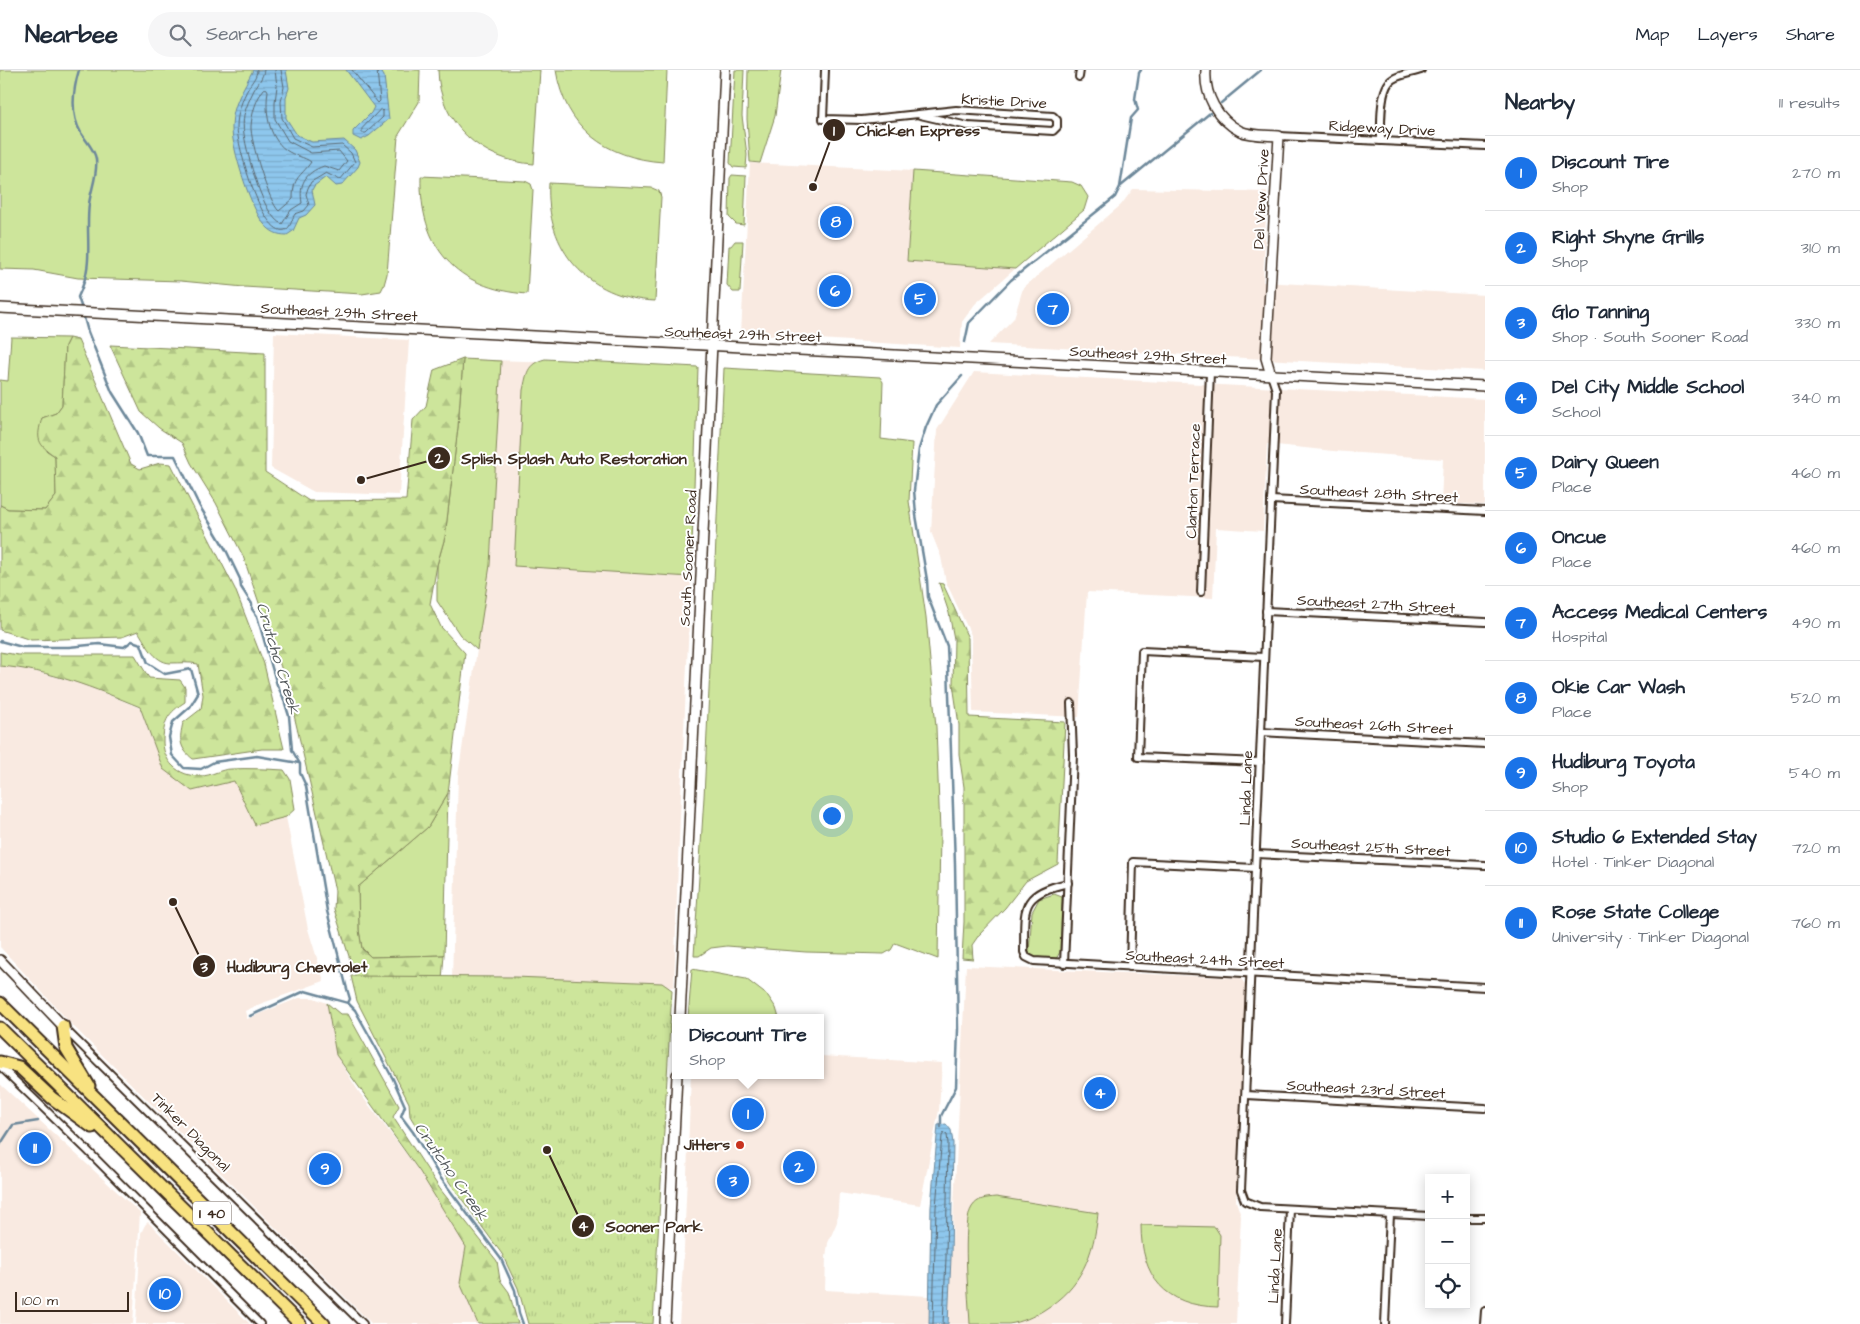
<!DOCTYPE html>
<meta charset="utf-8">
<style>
:root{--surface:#fff;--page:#f6f6f7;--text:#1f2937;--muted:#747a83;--line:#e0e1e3;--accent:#1a73e8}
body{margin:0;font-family:"Architects Daughter",sans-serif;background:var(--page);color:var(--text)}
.controls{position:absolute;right:15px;bottom:15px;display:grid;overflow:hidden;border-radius:0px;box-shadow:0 2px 12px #0003}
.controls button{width:45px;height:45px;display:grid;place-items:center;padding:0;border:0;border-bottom:1px solid var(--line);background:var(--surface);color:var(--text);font:25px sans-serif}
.scale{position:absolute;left:15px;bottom:12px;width:114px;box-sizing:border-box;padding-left:5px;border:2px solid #3b2a1e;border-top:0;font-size:14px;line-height:18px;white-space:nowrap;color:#3b2a1e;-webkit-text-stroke:4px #fff;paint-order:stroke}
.you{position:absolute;left:831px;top:745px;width:18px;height:18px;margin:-12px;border:4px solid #fff;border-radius:50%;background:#1a73e8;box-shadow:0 0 0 8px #1a73e833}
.badge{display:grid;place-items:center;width:32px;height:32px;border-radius:50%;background:var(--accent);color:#fff;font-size:16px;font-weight:700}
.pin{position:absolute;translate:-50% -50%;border:2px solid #fff;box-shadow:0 1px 5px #0006}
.popup{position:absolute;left:672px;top:944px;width:152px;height:65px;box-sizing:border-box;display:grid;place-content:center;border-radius:0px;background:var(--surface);filter:drop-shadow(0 1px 4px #0005);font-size:16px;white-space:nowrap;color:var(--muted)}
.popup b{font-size:19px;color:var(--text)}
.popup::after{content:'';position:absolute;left:50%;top:100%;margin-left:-10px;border:10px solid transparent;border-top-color:var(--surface)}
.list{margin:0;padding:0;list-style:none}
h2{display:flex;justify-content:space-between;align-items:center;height:65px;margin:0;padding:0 20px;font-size:21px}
h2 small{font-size:16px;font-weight:400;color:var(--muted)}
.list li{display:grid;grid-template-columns:32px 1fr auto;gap:15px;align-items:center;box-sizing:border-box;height:75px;padding:0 20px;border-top:1px solid var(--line)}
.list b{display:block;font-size:19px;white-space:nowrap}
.list p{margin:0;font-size:16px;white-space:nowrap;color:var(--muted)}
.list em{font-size:16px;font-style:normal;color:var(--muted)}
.icon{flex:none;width:28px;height:28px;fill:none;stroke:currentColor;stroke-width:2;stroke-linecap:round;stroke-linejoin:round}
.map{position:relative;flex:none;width:1485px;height:1254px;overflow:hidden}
header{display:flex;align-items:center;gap:30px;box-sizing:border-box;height:70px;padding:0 25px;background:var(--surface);border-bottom:1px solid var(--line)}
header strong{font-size:24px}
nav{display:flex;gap:28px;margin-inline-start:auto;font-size:18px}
.search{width:350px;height:45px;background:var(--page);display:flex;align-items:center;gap:12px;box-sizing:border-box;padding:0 18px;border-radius:28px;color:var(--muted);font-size:19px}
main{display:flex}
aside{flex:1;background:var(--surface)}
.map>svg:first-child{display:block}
</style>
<header>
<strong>Nearbee</strong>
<div class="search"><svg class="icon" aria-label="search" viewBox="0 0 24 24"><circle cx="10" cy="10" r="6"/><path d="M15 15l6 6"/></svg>Search here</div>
<nav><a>Map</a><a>Layers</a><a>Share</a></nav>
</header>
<main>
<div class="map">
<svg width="1485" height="1254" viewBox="0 0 1485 1254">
<defs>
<pattern id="forest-firs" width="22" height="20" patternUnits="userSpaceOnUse" patternTransform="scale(1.25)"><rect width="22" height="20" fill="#cde59b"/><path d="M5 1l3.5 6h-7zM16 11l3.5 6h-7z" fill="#b1c585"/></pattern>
<pattern id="park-tufts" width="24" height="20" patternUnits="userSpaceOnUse" patternTransform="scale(1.25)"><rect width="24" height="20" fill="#cde59b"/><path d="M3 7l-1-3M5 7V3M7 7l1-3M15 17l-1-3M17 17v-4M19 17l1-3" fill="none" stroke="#b1c585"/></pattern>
<pattern id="water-rules" width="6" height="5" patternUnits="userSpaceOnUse" patternTransform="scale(1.25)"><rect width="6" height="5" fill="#8ec7ed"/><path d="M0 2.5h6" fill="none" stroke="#7babcb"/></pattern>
</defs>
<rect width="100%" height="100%" fill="#fff"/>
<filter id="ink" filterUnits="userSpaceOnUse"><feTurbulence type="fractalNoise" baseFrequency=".02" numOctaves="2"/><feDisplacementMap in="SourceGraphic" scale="10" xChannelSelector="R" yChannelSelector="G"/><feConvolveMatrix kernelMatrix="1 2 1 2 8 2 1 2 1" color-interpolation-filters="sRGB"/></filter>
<g filter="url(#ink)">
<g fill="#f9eae1">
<polygon points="750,93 913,101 907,191 1015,199 975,234 962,252 960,278 741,264"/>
<polygon points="1133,119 1267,122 1263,212 1485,225 1485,301 989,274 1014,248 1023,218 1121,135"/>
<polygon points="274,263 409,270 399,425 314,422 271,398"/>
<polygon points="463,289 698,297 691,507 678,791 674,917 452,909 458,706 477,580 460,565 437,531 437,495 445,467 458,357"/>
<polygon points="974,302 1485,329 1485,435 1441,433 1443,389 1333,381 1267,374 1263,461 1216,458 1213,528 1087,522 1079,647 973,642 971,565 946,512 941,487 931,462 937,360"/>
<polygon points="0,596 17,597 80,613 140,638 163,699 192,721 234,711 255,755 286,747 308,859 324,911 260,934 245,941 247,949 299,928 314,928 327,933 336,985 359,1022 420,1102 466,1177 460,1213 478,1254 372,1254 76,959 0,877"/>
<polygon points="966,896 1240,908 1246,915 1236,1131 1241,1146 1236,1254 948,1254"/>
<polygon points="821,986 942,993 939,1040 920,1135 839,1123 837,1152 828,1173 826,1187 825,1220 929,1226 929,1254 679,1254 684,1179 691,1005 820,1005"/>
<polygon points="0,1014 140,1143 133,1254 0,1254"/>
<polygon points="148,1152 250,1254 136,1254 141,1163 145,1155"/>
</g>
<g fill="#cde59b" stroke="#84885c">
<polygon points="0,0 420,0 419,32 398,66 387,204 384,215 381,221 362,224 244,217 181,211 78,208 34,200 0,199"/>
<path d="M438,0H540L534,94C482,91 439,54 438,0Z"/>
<path d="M556,0H667L663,92C606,88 565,58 556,0Z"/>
<polygon points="735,0 744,0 742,46 747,85 746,98 733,97 730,93"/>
<polygon points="748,0 781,0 775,46 760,93 750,92 747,49"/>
<polygon points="913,101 1072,112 1081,116 1088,127 1084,140 1015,199 907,191"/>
<polygon points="732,105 746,106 744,155 736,154 729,147 730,108"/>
<path d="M421,106L525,111L531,114L533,120L527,224C456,219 419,177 421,106Z"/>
<path d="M549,113L652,118L659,121L661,127L655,231C588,228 545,180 549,113Z"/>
<polygon points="735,171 743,171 740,222 733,222 727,215 729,176 731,176"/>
<polygon points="11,267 69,268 65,276 62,335 56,343 42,348 47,381 55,386 56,426 45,440 8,439 0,435 0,310 8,311"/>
<polygon points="463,289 501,291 490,495 477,580 460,565 437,531 437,495 445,467 458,357"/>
<path d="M545,289L698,297L691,507L514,496L523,320C527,304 526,294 545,289Z"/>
<polygon points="724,298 880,307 883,312 881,369 912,373 909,431 926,547 936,657 940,762 938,889 895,873 891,880 884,884 806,882 727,876 711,878 699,886 694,886 704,727"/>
<polygon points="448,723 444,885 371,887 362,878 359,860 358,817 428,757"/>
<path d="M1054,824L1062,827V830L1060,882L1056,889C1046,889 1035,891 1029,882L1032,842L1039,829Z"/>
<polygon points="692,899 746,909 768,926 776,938 779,948 688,948"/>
<path d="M996,1127L1098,1143C1094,1185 1081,1217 1044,1240C1033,1247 1022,1252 1009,1254C997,1254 983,1254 970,1254C969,1231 961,1153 972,1137C978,1128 986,1128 996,1127Z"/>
<path d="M1141,1155L1215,1157L1220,1165L1218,1237C1165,1236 1141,1207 1141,1155Z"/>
</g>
<g fill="url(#forest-firs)" stroke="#84885c">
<path d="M69,268L78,270L131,394L140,399L160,393L171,394L235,519L264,594L284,679H262L193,689C179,678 179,669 183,653L201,639L203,625L198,594C189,592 180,593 170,593C154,592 146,573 138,561L122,567L31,570L0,560V435L8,439L45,440L56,426L55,386C37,374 36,369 42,348L56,343L62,335L65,276Z"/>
<polygon points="110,275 265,283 265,402 309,431 406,430 413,350 426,336 434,300 463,289 458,357 445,467 437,495 430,534 441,557 465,583 448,723 428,757 358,817 359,860 362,879 371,887 444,885 441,922 360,921 334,839 335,821 287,615 243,486 216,433 191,393 182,373 159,358 141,342"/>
<polygon points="939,513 943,514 968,568 969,647 1065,652 1058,794 1026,811 1005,838 979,865 972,875 973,889 962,888 964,852 964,717 959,684 959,655 953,614 954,569 949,543"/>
<path d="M0,582L18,585H135L149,608L180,610L185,617V632C168,643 164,650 163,669C162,691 178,707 201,706C211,706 221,699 231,699C248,698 267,699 284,700L290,709L295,739L286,747L255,755L234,711L192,721L163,699L140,637C94,618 50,600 0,596Z"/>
<polygon points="327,933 340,944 348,944 399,1036 393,1047 440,1119 497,1191 500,1210 509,1222 518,1254 478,1254 460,1213 466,1177 420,1102 336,985"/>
</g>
<polygon fill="url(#park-tufts)" stroke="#84885c" points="351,906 515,907 662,913 672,920 653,1254 528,1254 518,1218 502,1184 450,1113 410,1046 409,1033 357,931"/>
<g fill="url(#water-rules)" stroke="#6d889a">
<path d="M253,0H286L289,18L286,27V48L297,65L312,72L344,70L355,80L360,92L358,97L342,115L336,116L326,107L314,116L312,120L315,135L306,145L299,148L293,161L287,165C277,165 271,162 264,154C251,139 231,77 232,57C232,35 244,18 253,0Z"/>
<polygon points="346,0 380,0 384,6 389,49 369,66 361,70 353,66 353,61 371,43 374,37"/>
<polygon points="946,1054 951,1060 953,1073 951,1188 948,1254 929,1254 931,1136 938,1055"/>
</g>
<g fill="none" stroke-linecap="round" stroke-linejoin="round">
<g stroke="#5c6971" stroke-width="1">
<path d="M257,0C257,7 252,11 249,17C242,29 237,44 237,57C237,75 262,167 285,160C291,158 292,148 295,144L304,141L309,135L306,124L308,118L311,112L326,103L340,110L355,92L351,83L342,75L312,77L293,68L282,48L281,32L284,17L281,0"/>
<path d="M264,0C263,8 258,13 254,20C250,28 246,37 244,45C243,51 243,58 244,64C247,84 263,147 282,154L291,140L302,133C299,115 304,103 324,96L339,101L347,91L339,81L311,83L288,71L275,49V32L277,16L275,0"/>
<polyline points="352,0 378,33 380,31 377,0"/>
<path d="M267,19L268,21C265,41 268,67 286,80C294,86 305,87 311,92C300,108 293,106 293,129L279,141C269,133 250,70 251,56C252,43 256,29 264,19Z"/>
<polygon points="381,39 383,41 383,47 366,63 362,63 362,59"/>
<polyline points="933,1254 936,1137 942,1066 944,1063 947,1065 948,1073 946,1188 943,1254"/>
</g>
<g stroke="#6d889a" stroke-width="2.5">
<path d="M79,0C73,20 70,44 81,63C86,71 95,80 96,89C98,104 91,119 89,134C85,169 95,193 78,227L82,239"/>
<polyline points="1221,33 1261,0"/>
<polyline points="1121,116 1210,43"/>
<polyline points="83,244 88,262 112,322 138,363 147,386 175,386 199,435 226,480 240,509 241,517 252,534 252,539 257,546 277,615 283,627 289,646 292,680 300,694 300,703 306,716 327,841 347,919 350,929 348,933 355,940 369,965 393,1009 405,1036 401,1046 413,1062 440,1107 501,1189 515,1220 519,1243 523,1254"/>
<polyline points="965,272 969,253 1011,210 1115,127 1120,117 1131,48 1138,40 1135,29 1139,3 1141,0"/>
<polyline points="0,571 22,577 69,577 99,574 124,577 132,571 141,574 148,593 165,604 191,599 198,624 190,637 173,652 169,667 172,685 184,698 201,699 214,692 257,686 299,693"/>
<polyline points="250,946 305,921 348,933"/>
<polyline points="941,1057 941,1046 956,1017 958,959 955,794 948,596 947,576 928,527 927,510 916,445 914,420 919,379 926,357 936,335 962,306"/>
<polyline points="0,1075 13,1055 38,1051"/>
</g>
<g stroke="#3b2a1e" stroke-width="10">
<g id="street">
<polyline points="825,0 823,49 862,50 956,40 1053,46 1057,50 1057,57 1053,61 968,56 920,45"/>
<polyline points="1079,7 1080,0"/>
<polyline points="1279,66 1485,76"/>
<path d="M1381,71C1381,56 1379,17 1393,9C1401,4 1412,3 1421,0"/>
<polyline points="1271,305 1276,320 1241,1120 1245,1131 1260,1137 1429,1146"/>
<polyline points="1271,430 1485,441"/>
<polyline points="1201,522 1210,302"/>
<polyline points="1266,541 1485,552"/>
<polyline points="1261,662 1485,674"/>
<polyline points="1260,692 1138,687 1142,581 1264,587"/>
<polyline points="1256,784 1485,795"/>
<path d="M1068,813C1018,824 1025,839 1024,882L1026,887L1034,891L1485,917"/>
<polyline points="1064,894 1073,685 1071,633"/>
<polyline points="1130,897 1133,792 1255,798"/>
<polyline points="64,958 363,1254"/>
<polyline points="0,996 87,1080 260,1254"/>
<polyline points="1246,1025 1485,1038"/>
<polyline points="1466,1148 1485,1148"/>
<polyline points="1285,1254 1290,1139"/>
<polyline points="1385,1254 1390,1144"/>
<polyline points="1484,1254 1485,1241"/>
</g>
</g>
<g stroke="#3b2a1e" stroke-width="12">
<g id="secondary">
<path d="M1206,0C1204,25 1217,49 1240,61C1251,66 1266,65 1279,66L1266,288L1271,305"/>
<polyline points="0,238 1485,316"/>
<polyline points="0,890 63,956"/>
<polyline points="680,948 725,0"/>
<polyline points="665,1254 677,1005"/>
</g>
</g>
<g stroke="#3b2a1e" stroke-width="15">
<g id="highway">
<polyline points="0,933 324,1254"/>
<polyline points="63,956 66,978 89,1016"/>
<polyline points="0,958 300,1254"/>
<polyline points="0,992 19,997 52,1028 92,1057"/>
</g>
</g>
<use href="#street" stroke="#fff" stroke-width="6"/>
<use href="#secondary" stroke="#fff" stroke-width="9"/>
<use href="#highway" stroke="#f8e281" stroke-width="11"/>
</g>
</g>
<circle fill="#c8321e" stroke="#fff" stroke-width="2" cx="740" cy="1075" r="5"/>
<g text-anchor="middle" stroke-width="4" stroke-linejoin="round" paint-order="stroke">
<rect fill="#fff" stroke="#766a62" stroke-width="1" x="193" y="1131.5" width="38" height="23" rx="4"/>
<g font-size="14" font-weight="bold" fill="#3b2a1e">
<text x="212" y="1148">I 40</text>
</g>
<g font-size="15" fill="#3b2a1e" stroke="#fff">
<text transform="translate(1004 31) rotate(3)" y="5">Kristie Drive</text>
<text transform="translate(1382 58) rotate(3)" y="5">Ridgeway Drive</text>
<text transform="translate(1261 129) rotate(-87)" y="5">Del View Drive</text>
<text transform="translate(339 242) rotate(3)" y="5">Southeast 29th Street</text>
<text transform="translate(743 264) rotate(2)" y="5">Southeast 29th Street</text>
<text transform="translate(1148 285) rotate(3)" y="5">Southeast 29th Street</text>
<text transform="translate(1193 411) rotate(-88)" y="5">Clanton Terrace</text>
<text transform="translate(1379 423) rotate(3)" y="5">Southeast 28th Street</text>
<text transform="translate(688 488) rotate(-87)" y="5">South Sooner Road</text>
<text transform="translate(1376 534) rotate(3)" y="5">Southeast 27th Street</text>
<text transform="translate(1374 655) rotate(3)" y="5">Southeast 26th Street</text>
<text transform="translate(1246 718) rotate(-88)" y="5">Linda Lane</text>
<text transform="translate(1371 777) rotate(3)" y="5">Southeast 25th Street</text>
<text transform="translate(1205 889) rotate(3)" y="5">Southeast 24th Street</text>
<text transform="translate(1366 1019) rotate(3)" y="5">Southeast 23rd Street</text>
<text transform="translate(191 1062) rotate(45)" y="5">Tinker Diagonal</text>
<text transform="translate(1275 1196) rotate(-87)" y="5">Linda Lane</text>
</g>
<g font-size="15" font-weight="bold" fill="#3b2a1e" stroke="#fff" text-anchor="end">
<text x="730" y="1080">Jitters</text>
</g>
<g font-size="16" font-style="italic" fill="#54595c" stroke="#fff">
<text transform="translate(279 588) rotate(73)" y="6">Crutcho Creek</text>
<text transform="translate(452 1101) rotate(55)" y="6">Crutcho Creek</text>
</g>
</g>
<path fill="none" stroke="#3b2a1e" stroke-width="2" d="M813 117L834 60M361 410L439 388M173 832L204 896M547 1080L583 1156"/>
<g fill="#3b2a1e" stroke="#fff" stroke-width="2">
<circle cx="813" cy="117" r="5"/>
<circle cx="361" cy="410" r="5"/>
<circle cx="173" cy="832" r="5"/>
<circle cx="547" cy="1080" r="5"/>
<circle cx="834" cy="60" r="12"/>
<circle cx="439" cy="388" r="12"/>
<circle cx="204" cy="896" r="12"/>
<circle cx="583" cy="1156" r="12"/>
</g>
<g font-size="15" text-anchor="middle" font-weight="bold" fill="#fff">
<text x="834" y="66">1</text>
<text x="439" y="393">2</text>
<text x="204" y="902">3</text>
<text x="583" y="1161">4</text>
</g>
<g font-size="16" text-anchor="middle" font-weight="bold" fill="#3b2a1e" stroke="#fff" stroke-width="4" stroke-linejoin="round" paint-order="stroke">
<text x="918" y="66">Chicken Express</text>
<text x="574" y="394">Splish Splash Auto Restoration</text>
<text x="297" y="902">Hudiburg Chevrolet</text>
<text x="654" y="1162">Sooner Park</text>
</g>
</svg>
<div class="controls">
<button>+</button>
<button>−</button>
<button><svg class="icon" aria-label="locate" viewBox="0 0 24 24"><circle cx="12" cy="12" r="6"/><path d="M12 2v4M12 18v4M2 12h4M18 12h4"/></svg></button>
</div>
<div class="scale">100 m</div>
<div class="you"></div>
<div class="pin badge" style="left:748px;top:1044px">1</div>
<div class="popup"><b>Discount Tire</b>Shop</div>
<div class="pin badge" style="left:799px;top:1097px">2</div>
<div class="pin badge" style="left:733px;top:1111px">3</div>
<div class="pin badge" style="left:1100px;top:1023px">4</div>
<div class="pin badge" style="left:920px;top:229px">5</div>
<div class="pin badge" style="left:835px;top:221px">6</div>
<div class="pin badge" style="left:1053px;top:239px">7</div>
<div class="pin badge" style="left:836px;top:152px">8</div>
<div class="pin badge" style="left:325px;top:1099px">9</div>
<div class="pin badge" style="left:165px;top:1224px">10</div>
<div class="pin badge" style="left:35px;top:1078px">11</div>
</div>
<aside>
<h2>Nearby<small>11 results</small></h2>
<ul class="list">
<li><span class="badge">1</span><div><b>Discount Tire</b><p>Shop</p></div><em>270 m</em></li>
<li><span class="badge">2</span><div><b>Right Shyne Grills</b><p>Shop</p></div><em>310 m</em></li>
<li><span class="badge">3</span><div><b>Glo Tanning</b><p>Shop · South Sooner Road</p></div><em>330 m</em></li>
<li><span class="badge">4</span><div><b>Del City Middle School</b><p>School</p></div><em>340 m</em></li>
<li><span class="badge">5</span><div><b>Dairy Queen</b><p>Place</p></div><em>460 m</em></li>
<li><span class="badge">6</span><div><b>Oncue</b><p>Place</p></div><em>460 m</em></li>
<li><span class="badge">7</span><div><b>Access Medical Centers</b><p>Hospital</p></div><em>490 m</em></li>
<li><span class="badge">8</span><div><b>Okie Car Wash</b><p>Place</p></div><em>520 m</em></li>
<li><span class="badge">9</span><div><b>Hudiburg Toyota</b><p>Shop</p></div><em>540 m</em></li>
<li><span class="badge">10</span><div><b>Studio 6 Extended Stay</b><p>Hotel · Tinker Diagonal</p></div><em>720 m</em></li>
<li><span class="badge">11</span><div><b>Rose State College</b><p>University · Tinker Diagonal</p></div><em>760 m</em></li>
</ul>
</aside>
</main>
